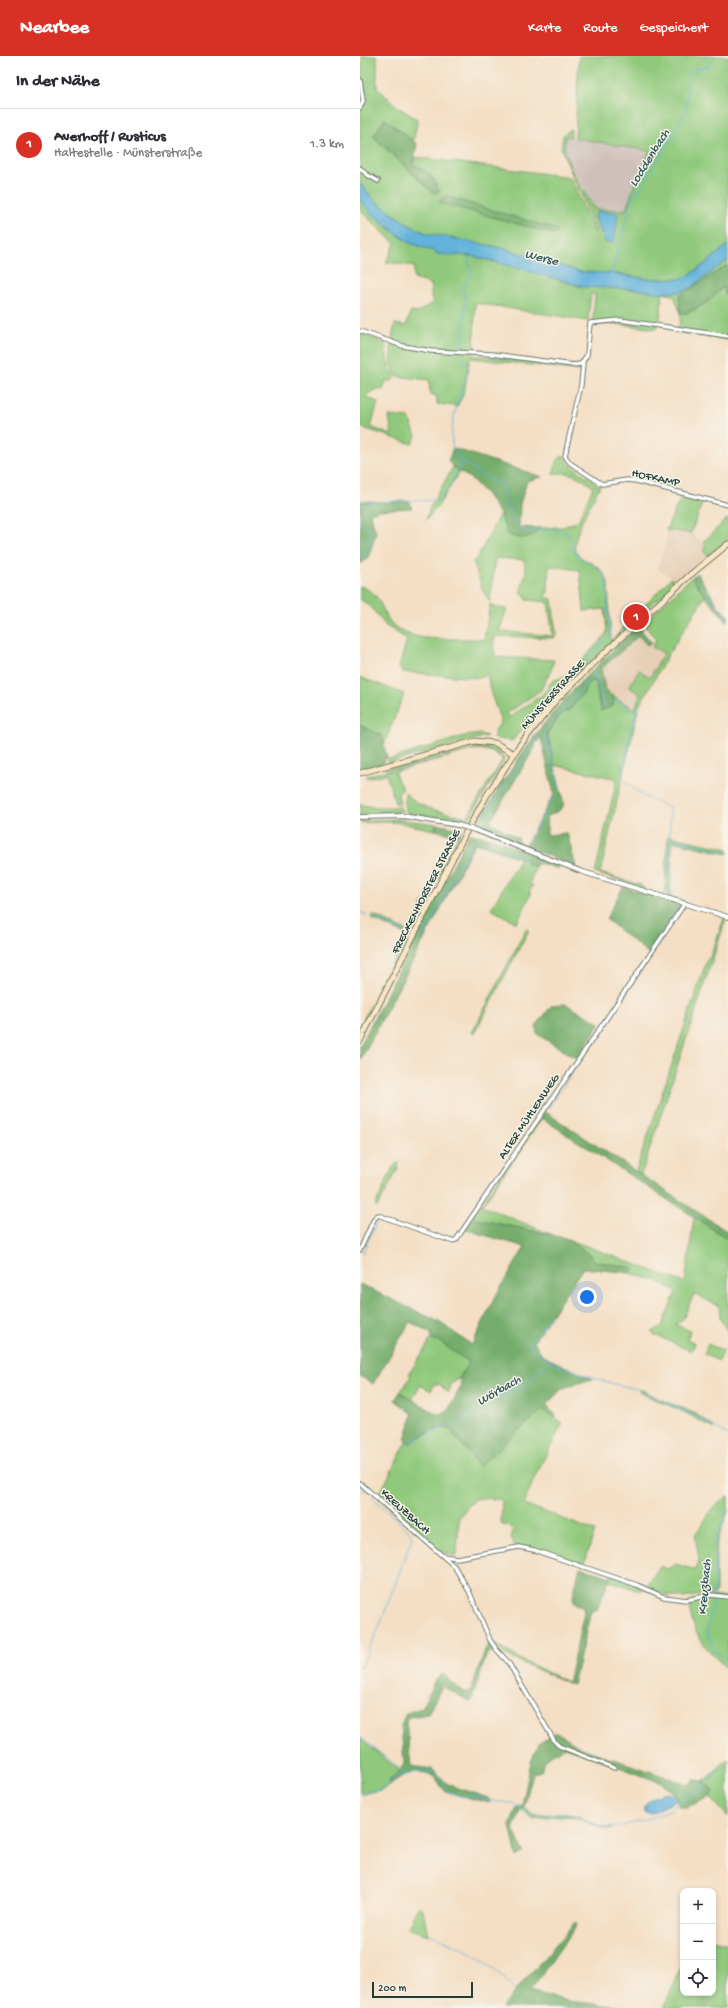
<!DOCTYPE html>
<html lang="de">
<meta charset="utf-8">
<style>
:root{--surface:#fff;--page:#f2f2f3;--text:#2b2b33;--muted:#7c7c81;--line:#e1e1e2;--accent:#d93025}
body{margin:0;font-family:"Gochi Hand",sans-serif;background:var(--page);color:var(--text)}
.controls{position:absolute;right:12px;bottom:12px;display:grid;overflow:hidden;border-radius:8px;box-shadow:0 2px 6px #0003}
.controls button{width:36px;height:36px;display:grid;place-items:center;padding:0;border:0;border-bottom:1px solid var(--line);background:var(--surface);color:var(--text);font:20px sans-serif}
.scale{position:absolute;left:12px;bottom:10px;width:101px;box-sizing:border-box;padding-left:4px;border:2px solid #1f3d34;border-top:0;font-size:11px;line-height:14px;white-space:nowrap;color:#1f3d34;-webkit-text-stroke:3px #f7f3e8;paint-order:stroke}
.you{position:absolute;left:227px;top:1241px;width:14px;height:14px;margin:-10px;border:3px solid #fff;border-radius:50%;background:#1a73e8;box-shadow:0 0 0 6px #1a73e833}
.badge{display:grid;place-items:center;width:26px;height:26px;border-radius:50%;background:var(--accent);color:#fff;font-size:13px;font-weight:700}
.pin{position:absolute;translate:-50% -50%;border:2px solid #fff;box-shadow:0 1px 4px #0006}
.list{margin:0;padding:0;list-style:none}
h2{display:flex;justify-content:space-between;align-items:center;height:52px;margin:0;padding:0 16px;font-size:17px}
h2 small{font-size:13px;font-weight:400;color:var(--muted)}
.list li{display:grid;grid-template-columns:26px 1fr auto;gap:12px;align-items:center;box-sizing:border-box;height:72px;padding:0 16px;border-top:1px solid var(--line)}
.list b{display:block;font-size:15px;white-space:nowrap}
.list p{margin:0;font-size:13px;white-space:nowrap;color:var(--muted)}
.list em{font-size:13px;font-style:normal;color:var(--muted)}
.icon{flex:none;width:22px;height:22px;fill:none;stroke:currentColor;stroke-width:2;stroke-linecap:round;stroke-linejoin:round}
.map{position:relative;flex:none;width:368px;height:1952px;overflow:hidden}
header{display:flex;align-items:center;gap:24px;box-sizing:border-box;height:56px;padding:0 20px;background:var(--accent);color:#fff}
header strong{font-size:19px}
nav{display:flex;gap:22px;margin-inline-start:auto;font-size:14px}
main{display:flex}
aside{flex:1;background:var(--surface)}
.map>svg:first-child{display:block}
</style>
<header>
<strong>Nearbee</strong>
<nav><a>Karte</a><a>Route</a><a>Gespeichert</a></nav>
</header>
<main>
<aside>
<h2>In der Nähe<small></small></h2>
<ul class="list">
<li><span class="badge">1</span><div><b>Averhoff / Rusticus</b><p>Haltestelle · Münsterstraße</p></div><em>1.3 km</em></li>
</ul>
</aside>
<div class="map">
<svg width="368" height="1952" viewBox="0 0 368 1952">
<rect width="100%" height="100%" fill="#f7f3e8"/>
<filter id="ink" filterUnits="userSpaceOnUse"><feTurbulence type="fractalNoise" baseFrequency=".025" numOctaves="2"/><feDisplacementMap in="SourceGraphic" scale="8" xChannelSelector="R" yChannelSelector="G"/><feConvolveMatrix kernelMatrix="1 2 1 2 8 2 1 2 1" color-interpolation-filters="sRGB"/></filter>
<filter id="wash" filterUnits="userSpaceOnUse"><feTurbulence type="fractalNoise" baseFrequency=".012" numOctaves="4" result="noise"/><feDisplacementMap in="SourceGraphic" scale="16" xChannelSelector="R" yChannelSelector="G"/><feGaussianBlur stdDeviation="0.9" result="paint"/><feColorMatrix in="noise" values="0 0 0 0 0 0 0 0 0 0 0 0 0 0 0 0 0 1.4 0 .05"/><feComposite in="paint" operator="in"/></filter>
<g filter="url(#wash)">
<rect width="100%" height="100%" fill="#f4dfc5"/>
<g fill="#e8cfb7">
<polygon points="306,474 331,477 346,489 343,495 348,500 318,526 297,512 306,486"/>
<polygon points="278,570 292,587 292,591 304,597 280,638 274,653 245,634 240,607"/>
</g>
<polygon fill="#cec1b9" points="206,80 289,95 282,118 276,124 266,154 234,153 205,99 203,88"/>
<g fill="#90c97c" stroke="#588358" fill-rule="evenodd">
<path d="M2,0H17V32L38,51L58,64L53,86L25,63L13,80L73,137L79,135C75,130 76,127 73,123C69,116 60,112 53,109L54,101L210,121L235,177V172L201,92L203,79L211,73V81L206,80C198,101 224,134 234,153L266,154L276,124L282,118L289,95L215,82L219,0H368V189L345,208L328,220L319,223H289L250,217L221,216L142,192L66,177L49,169L16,146L0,127V50L8,40C0,28 1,15 2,0ZM85,140L198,174L81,143ZM237,155L247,156L244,184L243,177L235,162Z"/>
<path d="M0,144L24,169L48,186L76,196L77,198L112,200L128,204L179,217L218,230L275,233L302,237L330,232L368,204V209L319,240L321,258C339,254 352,244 363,230L368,248V284L315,276C325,264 319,253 314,240L303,237L300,263L296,273L257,268L234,269L233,261L235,239L231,237L228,265L115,247L114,294L112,299L220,310L221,316L215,314L110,302C106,318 107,337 97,350L77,348V340L70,338L69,324L35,320C30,302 30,287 35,268L46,270L51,255L57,257L73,246L71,242V228L54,223V210L26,206L35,188L0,154Z"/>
<path d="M0,277L25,287L27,302L34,323L32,325H26L23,334C16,332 11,335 6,341L18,346L11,371L32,379L29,360L49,362L56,380L52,388L0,371Z"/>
<path d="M203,399L209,408L240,430C234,441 209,485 216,496C223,508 242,505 248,527L251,585L311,522L318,526L251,585L218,618L209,623L184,648L152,685L133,682L136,673L141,666L131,638L127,617L124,621L117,622L43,616L39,611L47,583L26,570L9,549L0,543V530C26,539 18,558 37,572C61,589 97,580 124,584L130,548L133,551L147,553L139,575L193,580L188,546L166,544L165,539L160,538L166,516L164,504L135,502L130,546L123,535L113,505L116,504L140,458L145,472L176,477L179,472L203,471L218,465L233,431C219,421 210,414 193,418L197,405ZM189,510L220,514L224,555L245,553L247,576C238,591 220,599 218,618L215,617L192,625L183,638L150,661L146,658L181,634L192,612L194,604L136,601C133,595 132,585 136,580L194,582L196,578L192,543L185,541L188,535Z"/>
<polygon points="93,411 100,415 78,450 66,464 70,451"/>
<polygon points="322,439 343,445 331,477 306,474"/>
<polygon points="368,462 368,484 348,500 343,495 346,489 343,486"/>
<polygon points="332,521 345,540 308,599 279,650 240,817 281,829 285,833 235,817 257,723 194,709 187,677 201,658 209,654 224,637 226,631 232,624 236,625 239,648 253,646 254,641 275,653 280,638 269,631 279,614 290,621 304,597 292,591 296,584 283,567"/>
<polygon points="0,621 44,638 24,688 22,680 0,669"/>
<polygon points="120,678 127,680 28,707 27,702 31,703 104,680"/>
<polygon points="123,688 136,691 143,696 142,698 122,690 110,691 39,712 25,713 108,689"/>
<path d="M117,692C127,692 135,695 143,701L144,705L106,768L74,760L47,757L45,754V736C59,754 86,756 107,761L142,705V702C131,695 124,692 111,694L35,716L38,725L43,733L38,738L40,748L35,747L26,718L7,722L6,720L24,715L35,714Z"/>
<polygon points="0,748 12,751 40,751 42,756 0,759"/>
<polygon points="36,763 76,768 75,774 35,766 0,767 1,765"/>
<polygon points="101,773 102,774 0,977 0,970 47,879 12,863 13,859 49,876"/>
<polygon points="308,780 368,793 368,798 312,785 310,840 305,838"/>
<polygon points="160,802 167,802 166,808 176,811 169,828 173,829 169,837 171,838 157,867 131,853"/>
<polygon points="364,862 366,863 281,1119 276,1115 348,901 350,902"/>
<polygon points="166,873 169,874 114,978 112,977"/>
<polygon points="180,1061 182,1062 122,1150 193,1179 112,1162"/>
<polygon points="39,1106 38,1113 17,1152 15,1150 33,1111"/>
<polygon points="334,1161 368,1183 368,1277 360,1262 359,1250 334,1238 323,1263 315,1268 330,1275 327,1284 335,1288 331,1295 293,1278 292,1276 302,1270 316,1235 295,1224 270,1217 274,1212 234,1205 232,1200 205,1182 325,1227"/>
<polygon points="71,1283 75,1286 76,1283 109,1306 99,1323 91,1328 89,1337 79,1328 74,1328 71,1335 60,1329 52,1343 40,1336 51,1321 49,1318"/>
<polygon points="348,1288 364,1295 359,1305 344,1298"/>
<path d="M280,1333C287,1336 293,1340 299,1343C323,1353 335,1354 355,1373L324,1356L285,1339L279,1336Z"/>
<polygon points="182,1353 203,1367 176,1418 164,1448 235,1475 224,1508 175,1493 155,1490 151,1481 154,1473 141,1468 142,1444 138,1443 116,1442 99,1461 97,1500 80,1496 18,1441 47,1385 50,1387 73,1373 89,1372 119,1409"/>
<polygon points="368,1440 368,1455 357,1485 356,1495 356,1537 323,1542 305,1539 287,1531 280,1535 248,1524 251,1518 286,1531 300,1510 308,1513 316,1508 335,1514 339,1504 335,1479 353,1452"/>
<path d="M351,1540L368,1542V1615C364,1608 358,1605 353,1599C338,1584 331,1567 328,1546Z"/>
<polygon points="135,1588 162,1604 208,1626 208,1627 145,1599"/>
<polygon points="0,1683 39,1714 29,1725 31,1728 22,1734 0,1737"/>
<polygon points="368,1703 368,1761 350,1741 353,1735 344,1725"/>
<path d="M164,1751C176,1765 190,1756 205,1757C223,1758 236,1774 253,1771V1773C239,1773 233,1768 221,1763C206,1757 188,1761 174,1763L161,1754Z"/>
<polygon points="58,1850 63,1853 68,1879 48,1872"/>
<polygon points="353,1884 368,1888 368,1952 304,1952 323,1906 323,1937 353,1937"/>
</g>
<g fill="#74ad6c" stroke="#4a7550">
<path d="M25,63L57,88L53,109C60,112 70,116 74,124C76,129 75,131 80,135L74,137L13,80Z"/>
<polygon points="85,140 198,174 195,178 80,147 81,143"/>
<path d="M368,209V248L363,230C352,244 339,254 321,258L319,240Z"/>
<path d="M93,392L182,421L167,425L160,448L159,471L179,472C171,484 161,484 148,479L140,458L127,439L111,423L93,411L88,405Z"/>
<polygon points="0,445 50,446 52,452 20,454 10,457 16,477 8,502 0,508"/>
<polygon points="337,517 359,551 368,560 368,566 348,544 332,521"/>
<path d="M278,570L292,587L287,589L280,581H277L241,613L245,634L254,641L253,650L241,655L236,626L232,624L226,631L224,637L209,654L201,658L187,677L204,749L201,751V753L187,761V779L207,777L216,811L165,790L194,738L181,682L175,688V691L130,766L158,782L159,788L116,769C141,729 166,688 197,652C222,623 251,596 278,570Z"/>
<polygon points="0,669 22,680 27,702 24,702 24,707 0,714"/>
<polygon points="76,768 101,773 98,780 75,774"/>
<path d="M109,778C133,779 175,801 199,810L198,813L179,807L176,810L166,807L167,802H160L115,787L0,1005V990Z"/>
<polygon points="263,831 320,849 289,898 246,863"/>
<polygon points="205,948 240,967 217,1003 177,978 176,970 192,949"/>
<polygon points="184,1055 368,1176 368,1183 180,1061"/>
<polygon points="112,1162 205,1182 232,1201 234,1205 274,1212 270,1217 223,1212 174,1285 183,1300 232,1323 203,1332 186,1349 196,1359 195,1362 182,1354 119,1410 89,1372 73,1373 50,1387 45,1383 53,1358 35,1344 40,1336 77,1358 87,1356 102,1329 100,1327 102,1325 99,1323 109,1306 77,1284 75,1286 71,1283 71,1277 50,1266 13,1328 0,1320 0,1228 79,1266 112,1289 135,1241 165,1191 104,1173"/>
<polygon points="220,1511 250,1521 237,1554 232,1554 230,1559 213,1629 208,1627 224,1557 223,1552 214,1547 213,1540"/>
<path d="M130,1587L134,1594L127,1598L111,1646L82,1630L68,1658L50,1661L46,1665L51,1710L72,1713L89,1729L128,1742L130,1745L129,1747C114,1742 100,1741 86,1735C80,1733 79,1725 74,1721C61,1711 42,1718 31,1728L29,1725L39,1716L44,1708L41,1669L46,1657L62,1652L74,1626L82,1618C92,1623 97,1635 108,1637L111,1635L125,1594Z"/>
<path d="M196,1677C206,1680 213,1687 222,1692L329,1729L333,1724L344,1725L353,1735L350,1741L327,1751H319L316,1739L302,1727L205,1691C190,1701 187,1696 181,1715L173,1717L164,1751L160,1756L153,1773L164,1796L157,1801L150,1770L157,1751L162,1749L171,1706L178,1688Z"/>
<polygon points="215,1866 217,1869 170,1935 207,1945 275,1952 141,1952"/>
</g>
<g fill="#62b2dc" stroke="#407888">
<polygon points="0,127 16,146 49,169 66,177 142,192 221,216 250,217 289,223 319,223 328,220 345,208 368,189 368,204 330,232 320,236 302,237 275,233 225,231 128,204 112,200 77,198 76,196 48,186 12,158 0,144"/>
<path d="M237,155L257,157L258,159L254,186L246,187C242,181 239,169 235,162Z"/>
<path d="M308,1737L316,1739L317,1744L292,1757H285C282,1744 298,1738 308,1737Z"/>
</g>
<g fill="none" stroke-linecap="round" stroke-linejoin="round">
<g stroke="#62b2dc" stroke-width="1">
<polyline points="251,218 272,142 283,129 326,56 329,15 349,10 351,0"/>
<polyline points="101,294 105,258 105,241 102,232 112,218 108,201"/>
<path d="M103,405L129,424L139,427C147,441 148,473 169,475C181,476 194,473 206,476L211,484L212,495"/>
<path d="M8,447C32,444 57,445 80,444L91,430L102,405C78,389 102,334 109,314L101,300"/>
<polyline points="0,449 4,448"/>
<path d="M0,465C11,477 16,478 7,494C4,498 3,502 0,505"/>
<polyline points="215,497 244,518 251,578 227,603"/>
<polyline points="344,537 347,538 368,565"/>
<polyline points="252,647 257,644 276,655 261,722 283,740 310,752 309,839 321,844"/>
<polyline points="200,732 184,675 235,618 243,649 248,649"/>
<polyline points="121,764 179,682"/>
<polyline points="311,782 368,797"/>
<polyline points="114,786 165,802"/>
<polyline points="167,787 196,738"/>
<polyline points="0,856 7,859"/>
<polyline points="14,862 44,876"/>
<polyline points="299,880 320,849"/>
<polyline points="59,882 65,878 110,789"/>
<polyline points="244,970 303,883"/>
<polyline points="189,1051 241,975"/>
<polyline points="2,1198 17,1165"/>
<path d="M191,1259L170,1289C178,1308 257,1330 278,1333"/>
<polyline points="283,1336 338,1361 368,1379"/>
<polyline points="50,1386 89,1369 102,1366 133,1343 141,1344 151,1335 162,1332 186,1308"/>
<polyline points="0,1431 7,1437"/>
<polyline points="368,1453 355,1485 354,1541 347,1575 352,1589 356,1596 368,1604"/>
<polyline points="0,1612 20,1569 52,1482 51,1477 12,1441"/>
<polyline points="0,1681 48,1719"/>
<polyline points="0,1739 22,1733 35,1722 62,1714 75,1717 79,1720 88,1735 100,1740 118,1740 128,1745 153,1747 174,1762 208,1759 218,1760 243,1772 261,1770 287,1764 311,1753 335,1736 341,1735 353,1719 368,1709"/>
<path d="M69,1878C108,1893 127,1903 155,1934"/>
</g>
</g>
</g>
<g filter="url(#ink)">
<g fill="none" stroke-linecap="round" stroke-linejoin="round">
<g stroke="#6a7667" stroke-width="5.5">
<g id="minor">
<polyline points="0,24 3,45 0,52"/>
<polyline points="0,112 6,118 18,125"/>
<polyline points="0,275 43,290 71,295 132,298 213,309 221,308 227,299 230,267 260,264 368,280"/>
<polyline points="223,307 221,329 207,390 205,400 210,407 242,428 267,424 276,425 368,449"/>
<polyline points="0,1194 14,1163 18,1159 91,1185 96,1184 325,847"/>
<polyline points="0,1427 94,1510 109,1535 130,1584 136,1593 148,1606 195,1686 199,1690 254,1712"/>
<polyline points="83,1500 97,1502 159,1491 174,1494 277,1529 304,1541 326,1544 351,1539 368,1541"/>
</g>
</g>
<g stroke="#6a7667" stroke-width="6">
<g id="tertiary">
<polyline points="0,761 43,760 98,769"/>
<polyline points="118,775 220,815 368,861"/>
</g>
</g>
<g stroke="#6a7667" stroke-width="7">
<g id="secondary">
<polyline points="0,717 115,685 135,687 154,698"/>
<polyline points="0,985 106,776 127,739 160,689 196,644 243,598 330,519 368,488"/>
</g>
</g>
<use href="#minor" stroke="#fff" stroke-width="3.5"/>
<use href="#tertiary" stroke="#fff" stroke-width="4"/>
<use href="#secondary" stroke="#fbe6c4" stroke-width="5"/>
<g stroke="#6a7667" stroke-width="6" stroke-linecap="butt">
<polyline id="tertiary-bridge" points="98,769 118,775"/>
</g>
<use href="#tertiary-bridge" stroke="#fff" stroke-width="4"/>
</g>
</g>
<g text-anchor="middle" stroke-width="3" stroke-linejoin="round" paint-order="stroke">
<g font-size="12" fill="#1f3d34" stroke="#f7f3e8">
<text transform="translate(296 421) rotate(12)" y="4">HOFKAMP</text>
<text transform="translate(192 638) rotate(-48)" y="4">MÜNSTERSTRASSE</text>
<text transform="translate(65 835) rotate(-63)" y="4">FRECKENHORSTER STRASSE</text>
<text transform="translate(168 1060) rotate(-56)" y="4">ALTER MÜHLENWEG</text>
<text transform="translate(46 1455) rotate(42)" y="4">KREUZBACH</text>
</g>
<g font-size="13" font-style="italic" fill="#305a5e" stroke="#f7f3e8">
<text transform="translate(288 101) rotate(-58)" y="5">Loddenbach</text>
<text transform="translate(182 200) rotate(14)" y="5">Werse</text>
<text transform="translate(138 1333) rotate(-30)" y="5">Wörbach</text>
<text transform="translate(343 1531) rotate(-85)" y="5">Kreuzbach</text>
</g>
</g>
</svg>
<div class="controls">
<button>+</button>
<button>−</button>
<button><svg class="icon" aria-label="locate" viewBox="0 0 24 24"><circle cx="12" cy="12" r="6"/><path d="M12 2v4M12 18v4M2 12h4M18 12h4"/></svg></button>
</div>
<div class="scale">200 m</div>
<div class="you"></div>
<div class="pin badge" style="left:276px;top:561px">1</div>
</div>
</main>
